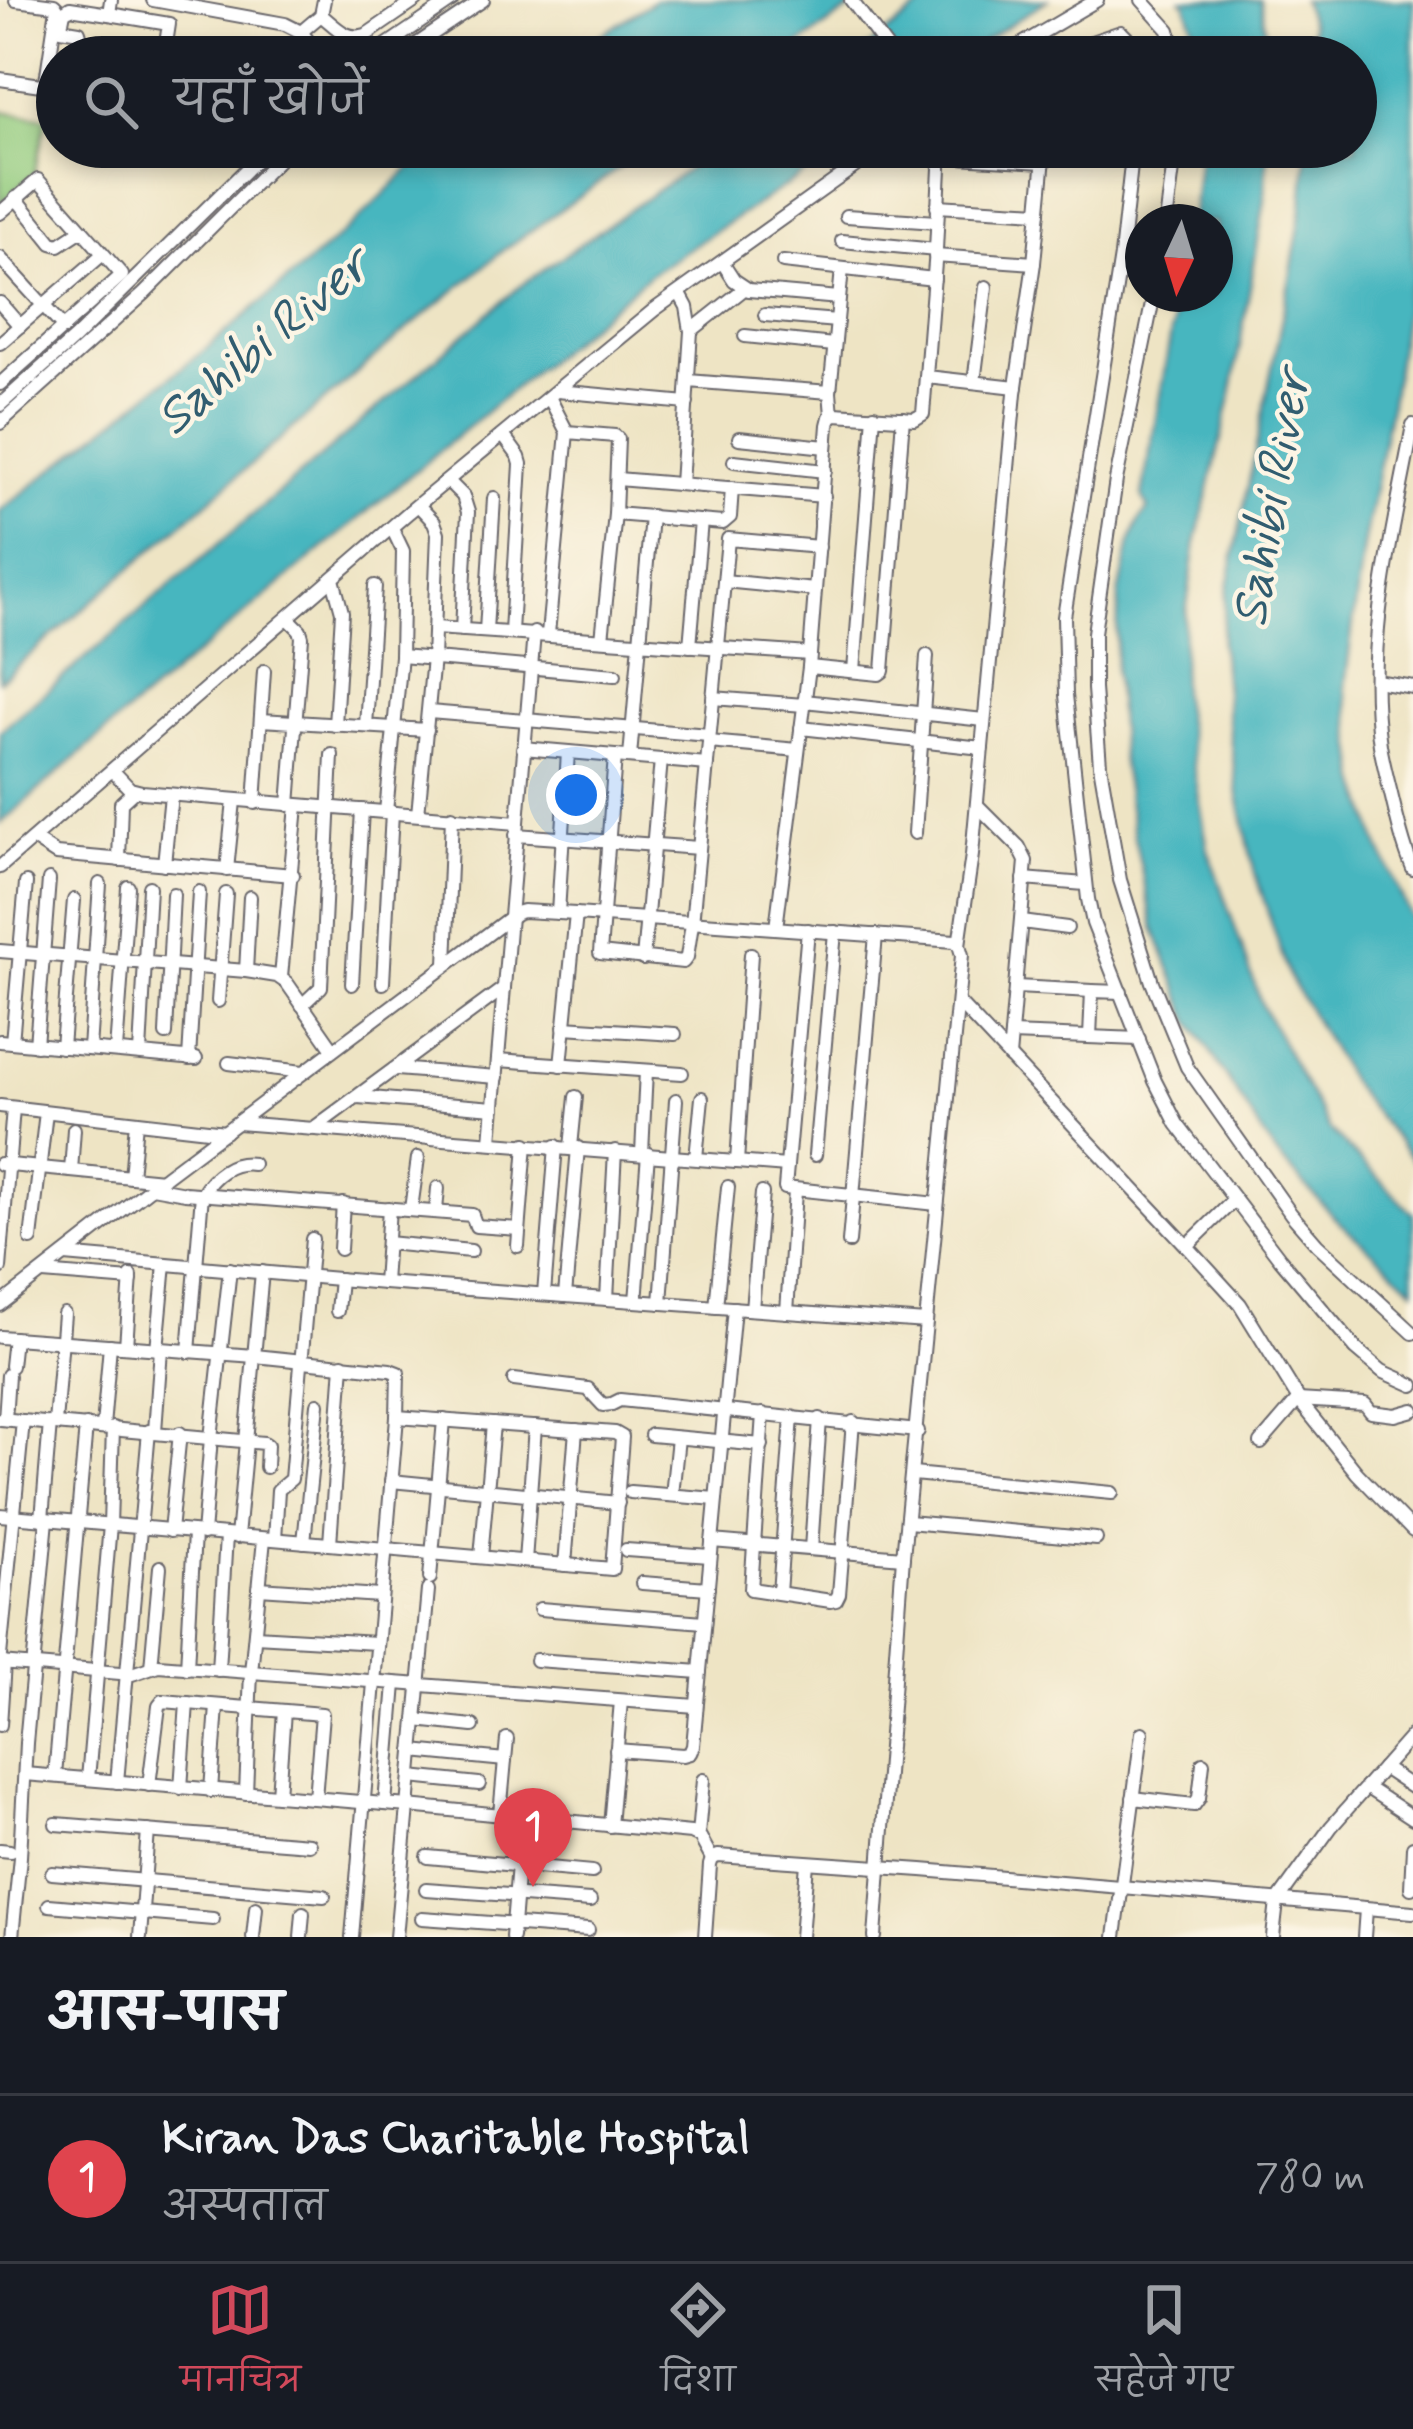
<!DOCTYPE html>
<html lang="hi">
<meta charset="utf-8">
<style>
:root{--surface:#171b24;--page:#242831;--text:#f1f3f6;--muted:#9ea1a6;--line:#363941;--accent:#d1495b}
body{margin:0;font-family:Mynerve,"Playpen Sans Deva",sans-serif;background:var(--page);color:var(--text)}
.compass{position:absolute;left:1125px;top:204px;width:108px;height:108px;border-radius:50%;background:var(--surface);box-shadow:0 6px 18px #0003;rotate:184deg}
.you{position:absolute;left:576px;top:795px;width:42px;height:42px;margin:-30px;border:9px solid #fff;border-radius:50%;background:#1a73e8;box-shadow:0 0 0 18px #1a73e833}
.badge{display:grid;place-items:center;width:78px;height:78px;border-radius:50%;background:var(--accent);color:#fff;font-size:39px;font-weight:700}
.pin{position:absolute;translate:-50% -99px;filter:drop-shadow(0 3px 6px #0008)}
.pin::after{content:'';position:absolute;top:63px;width:42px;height:36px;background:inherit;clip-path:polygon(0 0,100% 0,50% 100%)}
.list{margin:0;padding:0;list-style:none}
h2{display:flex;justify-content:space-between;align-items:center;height:156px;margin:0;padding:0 48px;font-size:51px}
h2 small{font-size:39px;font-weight:400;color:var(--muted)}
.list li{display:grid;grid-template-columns:78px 1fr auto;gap:36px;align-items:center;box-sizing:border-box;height:168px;padding:0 48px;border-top:3px solid var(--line)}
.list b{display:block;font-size:45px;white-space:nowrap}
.list p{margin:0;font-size:39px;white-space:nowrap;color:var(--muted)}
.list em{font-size:39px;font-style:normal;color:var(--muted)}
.icon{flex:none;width:66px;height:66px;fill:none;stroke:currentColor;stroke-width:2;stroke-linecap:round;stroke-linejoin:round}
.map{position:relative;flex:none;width:1413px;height:1937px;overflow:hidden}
.search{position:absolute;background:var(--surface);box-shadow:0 6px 18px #0003;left:36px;right:36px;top:36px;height:132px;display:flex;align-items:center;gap:30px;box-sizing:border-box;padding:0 42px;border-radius:66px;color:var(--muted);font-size:45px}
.sheet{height:324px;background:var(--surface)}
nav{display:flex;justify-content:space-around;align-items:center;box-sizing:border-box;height:168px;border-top:3px solid var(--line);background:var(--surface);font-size:33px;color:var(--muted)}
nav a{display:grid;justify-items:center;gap:6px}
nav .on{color:var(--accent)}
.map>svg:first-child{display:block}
</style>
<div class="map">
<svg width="1413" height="1937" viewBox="0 0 1413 1937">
<rect width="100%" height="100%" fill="#fcf5e5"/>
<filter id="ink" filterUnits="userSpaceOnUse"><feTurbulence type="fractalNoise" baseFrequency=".00833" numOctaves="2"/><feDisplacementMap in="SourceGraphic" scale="24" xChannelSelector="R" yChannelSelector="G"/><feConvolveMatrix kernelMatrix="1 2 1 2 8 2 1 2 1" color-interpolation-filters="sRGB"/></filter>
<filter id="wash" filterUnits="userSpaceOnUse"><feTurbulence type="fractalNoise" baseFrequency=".004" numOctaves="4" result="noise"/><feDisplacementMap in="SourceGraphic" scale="48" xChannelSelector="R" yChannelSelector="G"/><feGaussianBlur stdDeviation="2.7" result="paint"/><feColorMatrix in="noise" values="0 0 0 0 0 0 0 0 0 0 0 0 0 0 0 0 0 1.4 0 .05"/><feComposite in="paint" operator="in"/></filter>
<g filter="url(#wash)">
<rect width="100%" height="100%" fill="#eee4c4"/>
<polygon fill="#92cb7e" stroke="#5a765c" stroke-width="3" points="0,111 47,118 34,174 0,204"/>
<g fill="#47b6bf" stroke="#346c7d" stroke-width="3">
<polygon points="655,0 863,0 782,57 567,57"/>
<polygon points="930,0 1047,0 960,57 856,57"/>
<polygon points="1182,0 1260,0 1270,57 1200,57 1199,43 1186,4"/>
<polygon points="1302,0 1413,0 1413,277 1406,297 1393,390 1363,547 1345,686 1359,781 1378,843 1413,923 1413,1160 1354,1088 1289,976 1254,870 1238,796 1227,714 1221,644 1226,596 1290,278 1302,208 1307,147 1356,147 1356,57 1312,57 1311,24"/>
<polygon points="437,147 649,147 505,249 404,332 0,681 0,511 207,348 353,225 409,169"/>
<polygon points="720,147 846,147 654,271 129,711 0,824 0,731 524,283"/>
<polygon points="1200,147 1268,147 1265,200 1231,397 1196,543 1184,627 1181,693 1208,850 1263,1008 1330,1130 1413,1213 1413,1288 1339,1222 1275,1153 1190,1020 1154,927 1134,837 1121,757 1115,670 1119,595 1130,543 1139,521 1148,509 1142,496 1178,294 1215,294 1215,222 1191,222"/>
</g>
</g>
<g filter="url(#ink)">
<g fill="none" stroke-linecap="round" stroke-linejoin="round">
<g stroke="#69666b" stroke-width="16">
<g id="minor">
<polyline points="153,0 285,24 301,32 321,57"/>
<polyline points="851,0 894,57"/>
<polyline points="1142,0 1169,30 1176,57"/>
<polyline points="109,14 169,24 164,57"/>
<path d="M321,15C336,27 346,41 366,35L417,0"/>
<polyline points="62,22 64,12 70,8 109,14 111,0"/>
<polyline points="61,29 79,32 82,42 92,50 92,57"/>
<polyline points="301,32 321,15 324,0"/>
<polyline points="129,57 144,50 150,44 166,45"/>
<polyline points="369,57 453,0"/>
<polyline points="398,57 483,0"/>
<polyline points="1000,57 1097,0"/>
<polyline points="1047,57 1121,32 1128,39 1130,57"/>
<polyline points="0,79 41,85 46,81 57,8 54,5 16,0"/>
<polyline points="47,108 52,77"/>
<polyline points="1133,147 1121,256 1064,617 1066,695 1088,899 1093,923 1155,1081 1177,1124 1280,1259 1356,1349 1382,1371 1413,1385"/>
<polyline points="938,156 1043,162"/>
<polyline points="16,198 52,243 59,245 82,230"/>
<polyline points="937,206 1039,212"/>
<polyline points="0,213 38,180 122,275 0,384"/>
<polyline points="846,216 937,222"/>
<polyline points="1166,222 1176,147"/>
<polyline points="842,241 936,250"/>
<polyline points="935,256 1034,263"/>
<polyline points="0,258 64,328"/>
<polyline points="783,262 934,279"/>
<polyline points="723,263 734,280 749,290 839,298"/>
<polyline points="680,294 687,307 691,331 681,484"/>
<polyline points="1154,294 1116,480 1094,633 1094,689 1100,765 1120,880 1152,982 1187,1067 1291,1214 1317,1244 1413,1333"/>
<polyline points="0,303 20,326"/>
<polyline points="765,315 837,321"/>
<polyline points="691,331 744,289"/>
<polyline points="745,336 834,345"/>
<polyline points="0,343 103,254"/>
<polyline points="927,377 1016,387"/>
<polyline points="688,381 830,392"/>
<polyline points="974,382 986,287"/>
<polyline points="557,391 687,403"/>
<polyline points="0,405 75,338 269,147"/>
<polyline points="832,415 830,392 842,269"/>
<polyline points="0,423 144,294 291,147"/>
<path d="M1413,425C1394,529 1364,638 1380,745C1383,763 1388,781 1392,798C1398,823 1403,846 1413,869"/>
<polyline points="567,432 615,436 618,439 615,514 602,639"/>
<polyline points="503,435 519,457 521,464 511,632"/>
<polyline points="739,438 826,447"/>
<polyline points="734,461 825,471"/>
<polyline points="617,479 824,496"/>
<polyline points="448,481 463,496 468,512 462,630"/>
<polyline points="418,505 434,522 438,533 433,658 418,814"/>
<polyline points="615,514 723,523 730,517 732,488"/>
<polyline points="333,579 342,612 335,725"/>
<polyline points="724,581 815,590"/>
<polyline points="288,618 300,630 302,637 289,805"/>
<polyline points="435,628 810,654"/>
<polyline points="486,631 494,498"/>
<polyline points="548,634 567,432 549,397"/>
<polyline points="690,646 701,521"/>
<polyline points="401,656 615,675"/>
<polyline points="809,667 879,674 883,671 903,418"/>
<polyline points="854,671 874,415"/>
<polyline points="1376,681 1413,687"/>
<polyline points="713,698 804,705"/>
<polyline points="804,701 984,720"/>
<polyline points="429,712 709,735"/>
<polyline points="261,720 427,730"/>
<polyline points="366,726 375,586"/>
<polyline points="801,728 982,748"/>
<polyline points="709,742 798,750"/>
<polyline points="523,748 707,764"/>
<polyline points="615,756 600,953 683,962 687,957 692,924 728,539 819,547"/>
<polyline points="630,757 651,516"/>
<polyline points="112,770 130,789 142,792 517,823"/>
<polyline points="255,803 264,671"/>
<polyline points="977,805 1019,847 1026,861 1009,1057"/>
<polyline points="386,812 401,656 403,551 392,528"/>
<polyline points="915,833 927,656"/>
<polyline points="516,835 699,848"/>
<polyline points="33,839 56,854 293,875"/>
<polyline points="119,860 121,803 134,791"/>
<polyline points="164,864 171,795"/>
<polyline points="0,867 409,512 654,310 882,147"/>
<polyline points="227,870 234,801"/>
<polyline points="1024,879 1085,884"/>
<polyline points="558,913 568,752"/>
<polyline points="1022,922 1067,928"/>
<polyline points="776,928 809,667 828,425 830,417 835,414 915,419 923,414 936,250 940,168 937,147"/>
<polyline points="808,930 785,1188 937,1204"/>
<polyline points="959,945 972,855 1015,393 1034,263 1045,147"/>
<polyline points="0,951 246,971 277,976 287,983 333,1049"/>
<polyline points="643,959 661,760"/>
<polyline points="446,964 452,816"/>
<polyline points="246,971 250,897"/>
<polyline points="281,977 297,806"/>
<polyline points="383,983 392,812"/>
<polyline points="352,984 362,810"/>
<polyline points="1016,987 1092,991"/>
<polyline points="218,1001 226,894"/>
<polyline points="958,1002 1187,1246"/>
<polyline points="302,1005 321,987 332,755"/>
<polyline points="564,1027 675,1034"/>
<polyline points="166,1034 173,894"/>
<polyline points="1011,1034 1139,1039"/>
<polyline points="1090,1037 1092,991 1121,992"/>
<polyline points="0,1041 196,1059"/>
<polyline points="12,1042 26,883"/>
<polyline points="36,1045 49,880"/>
<polyline points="62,1047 74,900"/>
<polyline points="89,1049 100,884"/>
<polyline points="116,1051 128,887"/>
<polyline points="140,1053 149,887"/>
<polyline points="189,1059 199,892"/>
<polyline points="498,1060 682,1073"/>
<polyline points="229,1063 303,1072"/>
<polyline points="561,1065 576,914"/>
<polyline points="396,1069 497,1077"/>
<polyline points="358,1097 494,1108"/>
<polyline points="0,1106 225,1132"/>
<polyline points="238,1123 787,1166"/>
<polyline points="314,1128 504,988"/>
<polyline points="491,1141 534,633"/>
<polyline points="571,1147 576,1097"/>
<polyline points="642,1153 646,1071"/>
<polyline points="815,1155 835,932"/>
<polyline points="696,1158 702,1098"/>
<polyline points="737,1162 751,954"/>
<polyline points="0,1164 162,1180"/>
<polyline points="71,1171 74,1129"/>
<polyline points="131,1177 136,1122"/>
<polyline points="152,1187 185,1193 472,1215 476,1226 519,1229"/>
<polyline points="1234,1200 1187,1246 1240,1304 1301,1403 1357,1473 1413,1531"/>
<polyline points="411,1209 418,1158"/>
<polyline points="436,1211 438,1188"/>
<polyline points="31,1239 46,1112"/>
<polyline points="849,1242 876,935"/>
<polyline points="387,1243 471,1251"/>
<polyline points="518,1246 526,1144"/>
<polyline points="340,1249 343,1204"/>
<polyline points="65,1255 384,1283 926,1322"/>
<polyline points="0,1268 13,1108"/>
<polyline points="43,1273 131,1280"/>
<polyline points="384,1283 389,1208"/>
<polyline points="544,1294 556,1146"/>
<polyline points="565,1296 578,1148"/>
<polyline points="607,1299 615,1151"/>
<polyline points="636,1301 648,1154"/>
<polyline points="661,1303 676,1100"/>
<polyline points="0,1305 167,1175 516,913 523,911 576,914 955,941 959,945 962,955 903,1557 875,1937"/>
<polyline points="716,1307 728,1187"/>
<polyline points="752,1309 762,1193"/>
<polyline points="337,1311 340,1279"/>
<polyline points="787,1312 795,1191"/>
<polyline points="0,1337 255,1356 390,1370 398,1373 397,1417 352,1937"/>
<polyline points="126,1346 131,1276"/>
<polyline points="157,1349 165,1264"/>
<path d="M189,1352L202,1194C213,1175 231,1161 253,1164"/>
<polyline points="11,1366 14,1338"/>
<polyline points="514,1380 588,1389 603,1405 612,1404 620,1400 918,1431"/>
<polyline points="763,1414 751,1589 831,1601 836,1600 839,1594 853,1422"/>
<polyline points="0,1419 264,1443 267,1445 266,1467"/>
<polyline points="5,1419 8,1375"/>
<polyline points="55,1423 64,1314"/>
<polyline points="103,1427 110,1345"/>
<polyline points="155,1431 161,1349"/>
<polyline points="651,1435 762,1445"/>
<polyline points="1261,1443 1298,1400 1365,1404 1371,1412 1395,1415 1413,1410"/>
<polyline points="913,1474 1112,1493"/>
<polyline points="391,1481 618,1503"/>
<polyline points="630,1492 716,1499"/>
<polyline points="672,1495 678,1438"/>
<polyline points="0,1515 612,1569 622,1437 615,1433 397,1417"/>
<polyline points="42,1519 50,1423"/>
<polyline points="908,1522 1096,1539"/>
<polyline points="170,1531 180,1433"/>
<polyline points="203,1534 211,1438 230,1269"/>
<polyline points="237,1537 262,1272"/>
<polyline points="275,1539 278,1490 291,1479 312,1239"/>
<polyline points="712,1541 903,1557"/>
<polyline points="304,1542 318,1404"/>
<polyline points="330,1543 343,1364"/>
<polyline points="811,1549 820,1419"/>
<polyline points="626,1550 710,1556"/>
<polyline points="481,1557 493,1424"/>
<polyline points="525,1561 535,1427"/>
<polyline points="565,1565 576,1430"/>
<polyline points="430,1578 444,1420"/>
<polyline points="642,1583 708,1588"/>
<polyline points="259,1588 380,1596"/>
<polyline points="779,1593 792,1417"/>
<polyline points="540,1609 704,1622"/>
<polyline points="255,1636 376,1643"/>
<polyline points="0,1656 23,1421"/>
<polyline points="536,1660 700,1672"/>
<polyline points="0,1663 132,1674 158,1665 696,1706"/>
<polyline points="151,1667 160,1567"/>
<polyline points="187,1668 194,1533"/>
<polyline points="218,1670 226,1536"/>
<polyline points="416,1720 473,1726"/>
<polyline points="0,1725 4,1663"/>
<polyline points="616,1750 683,1755 690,1753 693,1746 734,1308"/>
<polyline points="413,1751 505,1760 507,1739"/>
<polyline points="1383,1768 1413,1788"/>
<polyline points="25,1774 408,1806 691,1833 700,1837 712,1859"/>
<polyline points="55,1776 86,1426"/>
<polyline points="411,1777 479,1784"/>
<polyline points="88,1779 110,1525 113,1428"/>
<polyline points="117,1782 149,1431"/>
<polyline points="149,1785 159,1706 163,1701 322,1714 315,1798"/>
<polyline points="1366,1787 1413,1818"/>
<polyline points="181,1788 187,1703"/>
<polyline points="211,1791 217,1706"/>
<polyline points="246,1793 251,1672 264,1539"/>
<polyline points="278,1795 284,1711"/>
<polyline points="1133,1798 1194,1805 1199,1798 1203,1763"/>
<polyline points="385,1804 395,1684"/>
<polyline points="500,1814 505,1760"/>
<polyline points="56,1824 309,1844"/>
<polyline points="610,1826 621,1701"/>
<polyline points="698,1835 703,1780"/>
<polyline points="0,1850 10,1851"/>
<polyline points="428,1857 592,1872"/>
<polyline points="52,1873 324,1896"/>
<polyline points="1411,1888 1413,1847"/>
<polyline points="426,1889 590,1901"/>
<polyline points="49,1905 213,1919"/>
<polyline points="422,1918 588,1930"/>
<polyline points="12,1937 20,1857 26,1743 47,1520"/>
<polyline points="140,1937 148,1831"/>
<polyline points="253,1937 256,1908"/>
<polyline points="301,1937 303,1913"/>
<polyline points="396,1937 428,1590"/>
<polyline points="512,1937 522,1816"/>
<polyline points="705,1937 710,1865 712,1859 718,1856 922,1870 1413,1912"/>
<polyline points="801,1937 807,1863"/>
<polyline points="1115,1937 1142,1733"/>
<polyline points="1273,1937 1277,1902 1331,1827 1413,1734"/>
<polyline points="1364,1937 1366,1909"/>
</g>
</g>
<use href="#minor" stroke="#fff" stroke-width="12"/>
</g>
</g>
<g text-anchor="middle" stroke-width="9" stroke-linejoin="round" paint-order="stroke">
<g font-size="51" font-style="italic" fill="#315d70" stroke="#fcf5e5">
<text transform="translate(261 340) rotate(-40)" y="18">Sahibi River</text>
<text transform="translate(1269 498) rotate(-80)" y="18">Sahibi River</text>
</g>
</g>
</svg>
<svg class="compass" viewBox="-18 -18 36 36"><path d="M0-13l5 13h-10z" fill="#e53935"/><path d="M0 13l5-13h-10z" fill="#9ea1a6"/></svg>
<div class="you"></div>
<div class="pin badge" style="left:533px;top:1887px;background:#e0444e">1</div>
<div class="search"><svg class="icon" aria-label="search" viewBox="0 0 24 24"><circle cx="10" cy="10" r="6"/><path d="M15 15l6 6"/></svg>यहाँ खोजें</div>
</div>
<section class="sheet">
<h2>आस-पास<small></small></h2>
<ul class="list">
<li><span class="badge" style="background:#e0444e">1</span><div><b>Kiran Das Charitable Hospital</b><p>अस्पताल</p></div><em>780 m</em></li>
</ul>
</section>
<nav>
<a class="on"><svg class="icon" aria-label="map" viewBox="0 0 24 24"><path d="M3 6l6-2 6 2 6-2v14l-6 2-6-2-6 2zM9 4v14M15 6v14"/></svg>मानचित्र</a>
<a><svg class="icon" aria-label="directions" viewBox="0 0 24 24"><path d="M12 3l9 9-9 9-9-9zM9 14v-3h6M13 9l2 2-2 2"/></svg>दिशा</a>
<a><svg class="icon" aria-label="saved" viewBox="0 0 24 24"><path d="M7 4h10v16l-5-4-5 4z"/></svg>सहेजे गए</a>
</nav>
